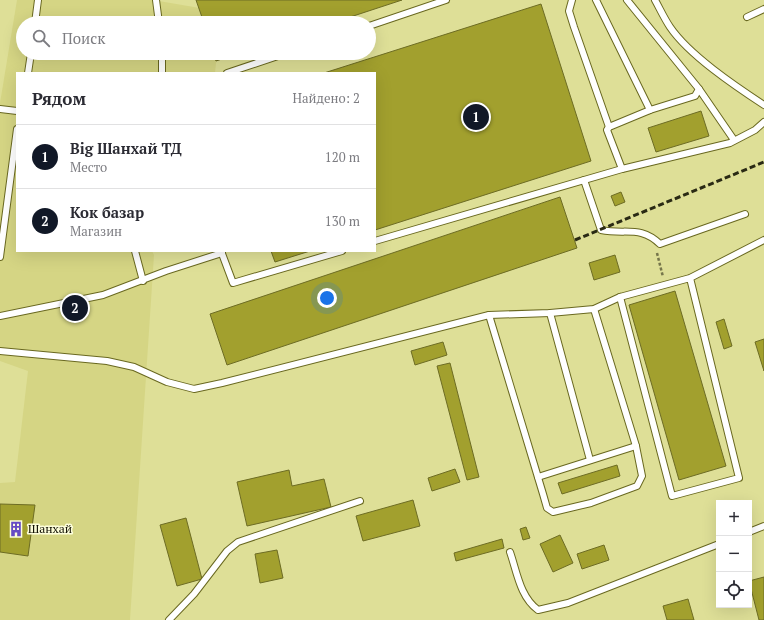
<!DOCTYPE html>
<html lang="ru">
<meta charset="utf-8">
<style>
:root{--surface:#fff;--page:#f7f7f7;--text:#2b2b33;--muted:#7c7c81;--line:#e1e1e2;--accent:#111827}
body{margin:0;font-family:"PT Serif",serif;background:var(--page);color:var(--text)}
.controls{position:absolute;right:12px;bottom:12px;display:grid;overflow:hidden;border-radius:0px;box-shadow:0 4px 16px #0002}
.controls button{width:36px;height:36px;display:grid;place-items:center;padding:0;border:0;border-bottom:1px solid var(--line);background:var(--surface);color:var(--text);font:20px sans-serif}
.you{position:absolute;left:327px;top:298px;width:14px;height:14px;margin:-10px;border:3px solid #fff;border-radius:50%;background:#1a73e8;box-shadow:0 0 0 6px #1a73e833}
.badge{display:grid;place-items:center;width:26px;height:26px;border-radius:50%;background:var(--accent);color:#fff;font-size:13px;font-weight:700}
.pin{position:absolute;translate:-50% -50%;border:2px solid #fff;box-shadow:0 1px 4px #0006}
.list{margin:0;padding:0;list-style:none}
h2{display:flex;justify-content:space-between;align-items:center;height:52px;margin:0;padding:0 16px;font-size:17px}
h2 small{font-size:13px;font-weight:400;color:var(--muted)}
.list li{display:grid;grid-template-columns:26px 1fr auto;gap:12px;align-items:center;box-sizing:border-box;height:64px;padding:0 16px;border-top:1px solid var(--line)}
.list b{display:block;font-size:15px;white-space:nowrap}
.list p{margin:0;font-size:13px;white-space:nowrap;color:var(--muted)}
.list em{font-size:13px;font-style:normal;color:var(--muted)}
.icon{flex:none;width:22px;height:22px;fill:none;stroke:currentColor;stroke-width:2;stroke-linecap:round;stroke-linejoin:round}
.map{position:relative;flex:none;width:764px;height:620px;overflow:hidden}
.search{position:absolute;background:var(--surface);box-shadow:0 4px 16px #0002;left:16px;top:16px;width:360px;height:44px;display:flex;align-items:center;gap:10px;box-sizing:border-box;padding:0 14px;border-radius:22px;color:var(--muted);font-size:15px}
.panel{position:absolute;background:var(--surface);box-shadow:0 4px 16px #0002;left:16px;top:72px;width:360px;height:180px;border-radius:0px}
.map>svg:first-child{display:block}
</style>
<div class="map">
<svg width="764" height="620" viewBox="0 0 764 620">
<rect width="100%" height="100%" fill="#dedf97"/>
<polygon fill="#d5d584" points="17,0 153,0 223,12 221,23 23,23 23,53 217,53 215,73 17,73 17,251 152,251 154,255 130,620 0,620 0,483 15,482 28,371 0,361 0,103"/>
<g fill="#a2a02e" stroke="#6d6c24">
<polygon points="196,0 402,0 332,23 204,23"/>
<polygon points="541,4 591,161 375,230 375,73 324,73"/>
<polygon points="213,53 240,53 216,61"/>
<polygon points="701,111 709,136 656,152 648,128"/>
<polygon points="621,192 625,202 615,206 611,196"/>
<polygon points="560,197 577,248 227,365 210,314"/>
<polygon points="271,251 310,251 275,262"/>
<polygon points="615,255 620,272 594,280 589,263"/>
<polygon points="675,291 726,466 679,480 629,305"/>
<polygon points="724,319 732,346 724,349 716,322"/>
<polygon points="764,339 764,371 755,342"/>
<polygon points="443,342 447,355 415,365 411,351"/>
<polygon points="450,363 479,477 467,480 437,366"/>
<polygon points="617,465 620,476 562,494 558,483"/>
<polygon points="455,469 460,482 432,491 428,478"/>
<polygon points="289,470 292,486 324,479 331,507 247,526 237,482"/>
<polygon points="413,500 420,526 363,541 356,516"/>
<polygon points="0,504 35,505 28,556 0,552"/>
<polygon points="186,518 202,579 177,586 160,525"/>
<polygon points="526,527 530,538 523,540 520,529"/>
<polygon points="560,535 573,563 553,572 540,544"/>
<polygon points="502,539 504,548 456,561 454,553"/>
<polygon points="604,545 609,560 582,569 577,554"/>
<polygon points="277,550 283,578 260,583 255,554"/>
<polygon points="764,577 764,620 759,620 749,581"/>
<polygon points="688,599 694,620 667,620 663,606"/>
</g>
<g fill="none" stroke-linecap="round" stroke-linejoin="round">
<g stroke="#696820" stroke-width="8">
<g id="service">
<polyline points="156,0 159,23"/>
<polyline points="572,0 569,11 574,27 609,127"/>
<polyline points="596,0 650,110"/>
<polyline points="627,0 699,89"/>
<path d="M655,0C660,9 664,18 670,27C689,55 735,86 764,105"/>
<polyline points="747,17 764,9"/>
<polyline points="35,23 38,0"/>
<polyline points="369,26 446,0"/>
<polyline points="162,53 162,73"/>
<polyline points="28,73 31,53"/>
<polyline points="227,73 287,53"/>
<polyline points="0,109 17,111"/>
<polyline points="622,169 730,143 755,130 764,122"/>
<path d="M584,180L601,230C626,235 640,225 660,244L745,214"/>
<polyline points="375,241 622,169 607,130 609,127 650,110 695,96 699,89 734,140"/>
<polyline points="135,251 143,281"/>
<polyline points="221,251 233,283 342,251"/>
<polyline points="0,257 17,129"/>
<polyline points="690,278 739,478 672,496 620,297 690,278 764,240"/>
<polyline points="550,313 590,460"/>
<polyline points="489,315 543,494 547,508 553,512 591,503 637,486 642,476 636,446 594,309"/>
<polyline points="0,316 103,295 166,271 222,253"/>
<polyline points="0,351 107,361 134,367 167,382 194,389 222,383 489,315 550,313 594,309 620,297"/>
<polyline points="538,477 636,446"/>
<polyline points="749,532 764,526"/>
<path d="M510,552C517,572 520,597 538,610L568,603L719,544"/>
<polyline points="169,620 194,594 227,551 238,542 360,501"/>
</g>
</g>
<polyline stroke="#76764b" stroke-width="2.5" stroke-dasharray="3 2" stroke-linecap="butt" points="657,253 663,277"/>
<use href="#service" stroke="#fff" stroke-width="6"/>
<polyline stroke="#2a2a14" stroke-width="3" stroke-dasharray="6 3" stroke-linecap="butt" points="575,240 764,162"/>
</g>
<defs>
<g id="building-bare" transform="scale(1.2)"><path d="M-4-6H4V6H1V3H-1V6H-4ZM-2.5-4.3h1.7v1.8h-1.7ZM.8-4.3h1.7v1.8H.8ZM-2.5-1h1.7V.8h-1.7ZM.8-1h1.7V.8H.8Z" fill="#664bc4" stroke="#fdfeda" stroke-width="2.5" paint-order="stroke"/></g>
</defs>
<g fill-rule="evenodd">
<use href="#building-bare" x="16" y="529"/>
</g>
<g text-anchor="middle" stroke-width="3" stroke-linejoin="round" paint-order="stroke">
<g font-size="12" fill="#0f0e00" stroke="#fdfeda" text-anchor="start">
<text x="28" y="533">Шанхай</text>
</g>
</g>
</svg>
<div class="controls">
<button>+</button>
<button>−</button>
<button><svg class="icon" aria-label="locate" viewBox="0 0 24 24"><circle cx="12" cy="12" r="6"/><path d="M12 2v4M12 18v4M2 12h4M18 12h4"/></svg></button>
</div>
<div class="you"></div>
<div class="pin badge" style="left:476px;top:117px">1</div>
<div class="pin badge" style="left:75px;top:308px">2</div>
<div class="search"><svg class="icon" aria-label="search" viewBox="0 0 24 24"><circle cx="10" cy="10" r="6"/><path d="M15 15l6 6"/></svg>Поиск</div>
<section class="panel">
<h2>Рядом<small>Найдено: 2</small></h2>
<ul class="list">
<li><span class="badge">1</span><div><b>Big Шанхай ТД</b><p>Место</p></div><em>120 m</em></li>
<li><span class="badge">2</span><div><b>Кок базар</b><p>Магазин</p></div><em>130 m</em></li>
</ul>
</section>
</div>
